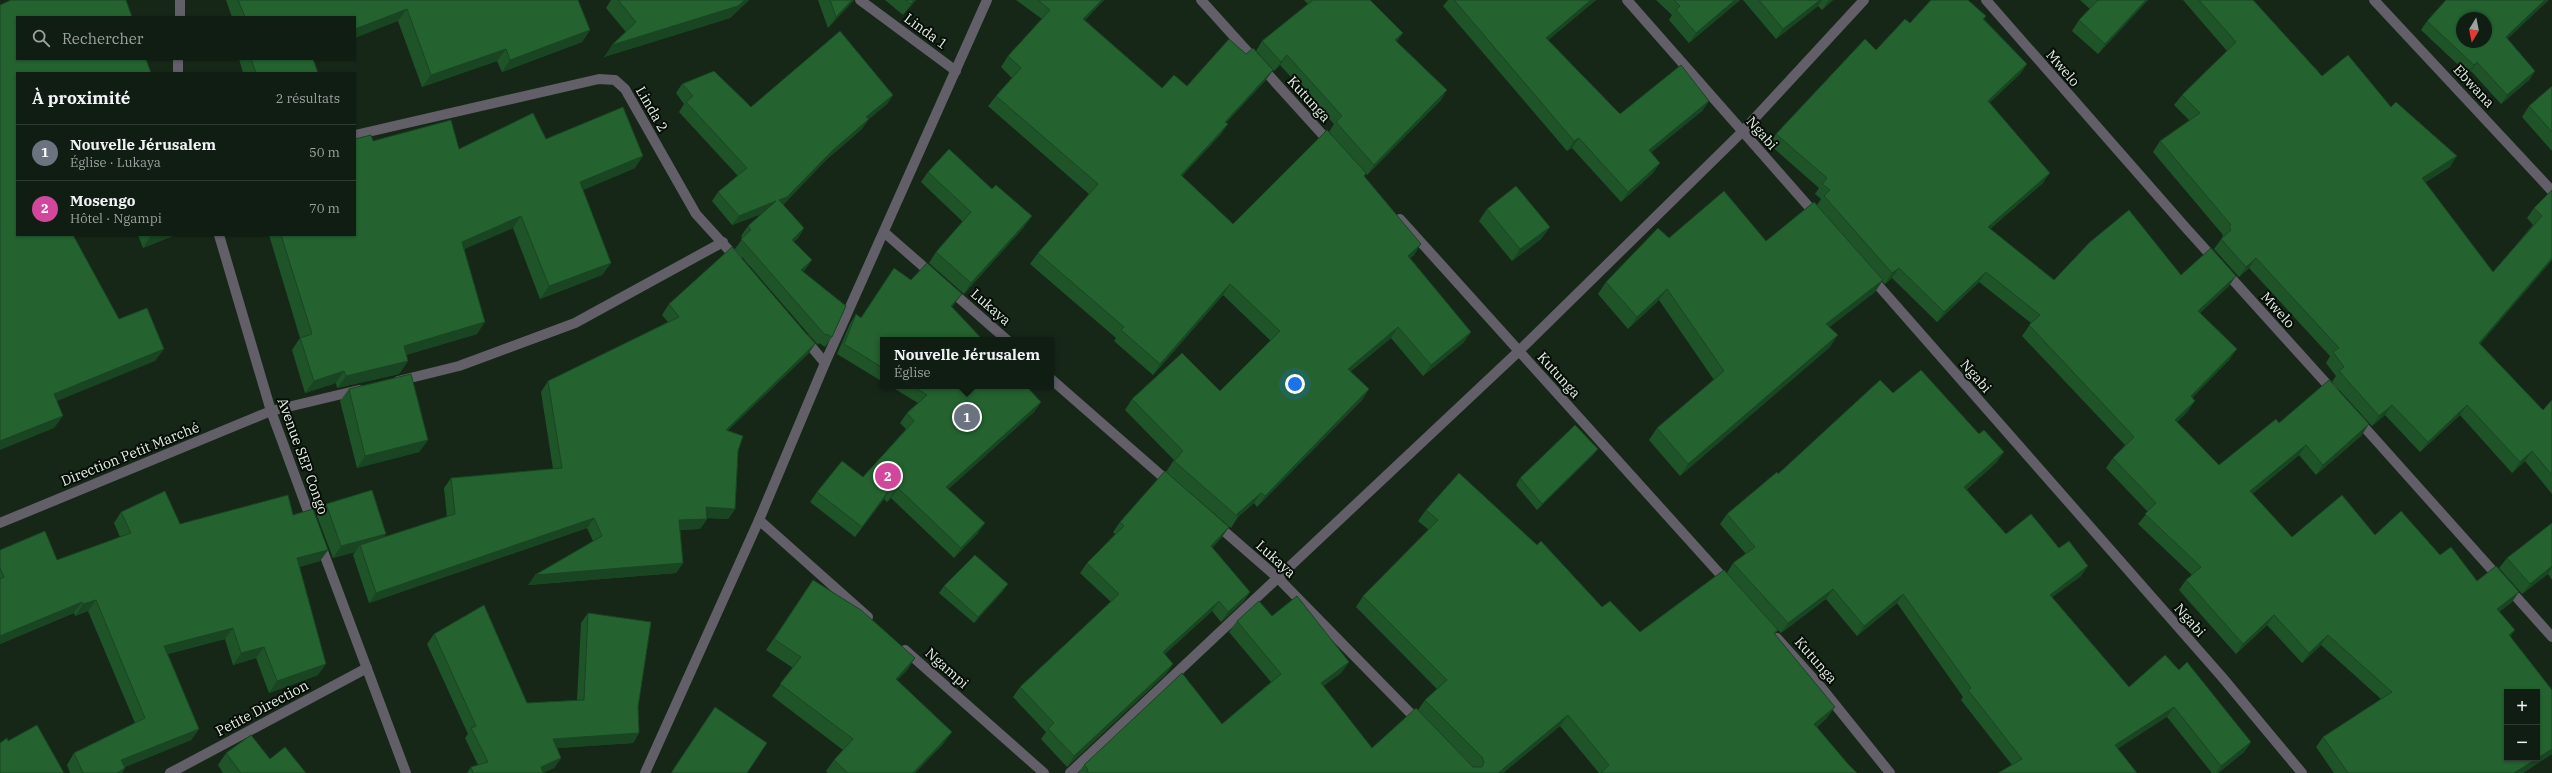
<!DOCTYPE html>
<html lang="fr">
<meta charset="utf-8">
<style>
:root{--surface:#101d12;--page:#1e2a20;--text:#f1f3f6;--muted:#9ca29f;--line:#303b32;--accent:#bfa9f4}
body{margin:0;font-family:"IBM Plex Serif",serif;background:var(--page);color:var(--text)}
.controls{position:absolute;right:12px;bottom:12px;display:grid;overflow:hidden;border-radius:0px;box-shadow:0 1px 3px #0004}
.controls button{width:36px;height:36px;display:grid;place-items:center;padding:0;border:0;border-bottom:1px solid var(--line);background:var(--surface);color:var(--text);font:20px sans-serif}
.compass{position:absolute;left:2456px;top:12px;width:36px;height:36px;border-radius:50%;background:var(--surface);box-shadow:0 1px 3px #0004;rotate:190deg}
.you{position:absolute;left:1295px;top:384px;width:14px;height:14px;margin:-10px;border:3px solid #fff;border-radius:50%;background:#1a73e8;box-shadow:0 0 0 6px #1a73e833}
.badge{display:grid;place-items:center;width:26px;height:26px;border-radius:50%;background:var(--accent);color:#fff;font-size:13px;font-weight:700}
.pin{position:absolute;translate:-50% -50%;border:2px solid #fff;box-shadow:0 1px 4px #0006}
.popup{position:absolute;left:880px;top:337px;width:174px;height:52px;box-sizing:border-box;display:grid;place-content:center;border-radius:0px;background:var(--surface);filter:drop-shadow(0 1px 3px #0005);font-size:13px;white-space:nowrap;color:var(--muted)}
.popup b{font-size:15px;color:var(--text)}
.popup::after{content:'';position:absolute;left:50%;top:100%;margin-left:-8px;border:8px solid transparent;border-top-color:var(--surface)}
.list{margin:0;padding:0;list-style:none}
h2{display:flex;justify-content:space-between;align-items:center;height:52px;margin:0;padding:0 16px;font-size:17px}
h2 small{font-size:13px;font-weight:400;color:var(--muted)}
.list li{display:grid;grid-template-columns:26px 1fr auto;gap:12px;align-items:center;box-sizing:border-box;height:56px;padding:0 16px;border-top:1px solid var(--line)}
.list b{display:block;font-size:15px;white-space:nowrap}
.list p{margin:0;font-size:13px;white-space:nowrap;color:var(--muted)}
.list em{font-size:13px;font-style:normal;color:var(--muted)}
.icon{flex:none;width:22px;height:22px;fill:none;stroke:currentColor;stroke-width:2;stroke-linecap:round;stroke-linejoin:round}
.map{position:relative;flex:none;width:2552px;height:773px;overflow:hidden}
.search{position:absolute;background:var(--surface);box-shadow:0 1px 3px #0004;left:16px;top:16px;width:340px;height:44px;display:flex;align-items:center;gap:10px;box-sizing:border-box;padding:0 14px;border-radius:0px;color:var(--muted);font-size:15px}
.panel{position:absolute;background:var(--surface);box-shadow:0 1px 3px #0004;left:16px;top:72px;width:340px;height:164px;border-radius:0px}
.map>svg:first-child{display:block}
</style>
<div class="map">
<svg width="2552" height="773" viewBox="0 0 2552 773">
<rect width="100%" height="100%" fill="#162718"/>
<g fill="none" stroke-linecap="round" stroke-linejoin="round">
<g stroke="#625f69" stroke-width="10">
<polyline points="860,0 956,71"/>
<polyline points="1201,0 1331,144"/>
<polyline points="1627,0 1817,216"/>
<polyline points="1986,0 2186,228 2335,393"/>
<polyline points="2374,0 2552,191"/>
<polyline points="180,17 180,0"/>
<polyline points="178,73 178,59"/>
<polyline points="355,135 599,79 615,80 625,89 696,214 737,259"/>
<polyline points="1400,219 1728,583"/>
<polyline points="885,233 933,275"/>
<polyline points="219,235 271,411 312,522"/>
<polyline points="1870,276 2222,677 2302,773"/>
<polyline points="950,290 1007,340"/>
<polyline points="805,339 825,363"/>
<polyline points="1051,379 1171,484"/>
<polyline points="398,381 459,366 575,323 723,242"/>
<polyline points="2357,419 2552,637"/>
<polyline points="759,520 868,617"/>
<polyline points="0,523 271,411 359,390"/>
<polyline points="1216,524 1278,578 1419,722"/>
<polyline points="320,543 406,773"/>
<polyline points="1777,638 1820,686 1890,773"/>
<polyline points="905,650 1044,773"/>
<polyline points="170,773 367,668"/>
<polyline points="645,773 759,520 825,363 987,0"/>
<polyline points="1070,773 1519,351 1742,132 1864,0"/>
</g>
</g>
<g fill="#1f5429">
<polygon points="226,0 578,0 590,30 582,42 502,72 497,61 422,87 398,21 355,17 232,17"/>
<polygon points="611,0 749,0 730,18 604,57 626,32 606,8"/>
<polygon points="818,0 854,0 828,28"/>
<polygon points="885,0 916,0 903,15"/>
<polygon points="1016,0 1104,0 1085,20 1162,88 1187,86 1246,54 1273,70 1265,81 1226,123 1228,124 1220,135 1182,176 1233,224 1366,173 1364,176 1414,255 1410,258 1471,332 1463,343 1423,376 1391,338 1350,372 1369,389 1362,400 1257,507 1254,503 1238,517 1231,528 1166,472 1174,460 1125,410 1132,399 1220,391 1271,341 1223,295 1153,375 1114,341 1116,338 1030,264 1038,253 1089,194 988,106 996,96 1012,78 1001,67 1008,56 1042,19"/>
<polygon points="1304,0 1370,0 1397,42 1441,100 1367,175 1329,132 1334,124 1280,65 1274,71 1256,51 1262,41 1308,4"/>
<polygon points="1448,0 1596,0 1548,40 1620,114 1709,101 1702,111 1651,152 1653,173 1621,202 1572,148 1567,151 1443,6"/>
<polygon points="1656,0 1740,0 1689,43 1669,20 1672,15"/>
<polygon points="1743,0 1833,0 1822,10 1818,6 1776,39"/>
<polygon points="2080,0 2148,0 2098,54 2072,31 2079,20 2090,9"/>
<polygon points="2183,0 2253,0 2322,76 2391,107 2450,167 2425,182 2493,272 2533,225 2527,218 2534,208 2552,190 2552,260 2480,344 2543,410 2552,400 2552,494 2525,461 2512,473 2460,415 2420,452 2385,415 2372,426 2332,382 2336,376 2326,363 2330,356 2249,268 2239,277 2214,249 2222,238 2222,237 2223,235 2153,152 2160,141 2190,121 2174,105 2182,95 2227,51"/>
<polygon points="1986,16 1984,19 2027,64 2020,74 1989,103 2043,183 1990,229 2054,280 2181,275 2229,286 2200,313 2230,359 2192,398 2188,411 2177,422 2219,465 2279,423 2362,435 2316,475 2299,455 2252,494 2292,537 2375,535 2440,555 2477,581 2512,602 2499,612 2511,637 2552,690 2552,754 2523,773 2334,773 2316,747 2323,737 2381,699 2321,645 2302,663 2267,625 2236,654 2179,590 2186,580 2192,575 2138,524 2148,512 2106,468 2113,458 2125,445 2022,336 2031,323 1979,282 1937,322 1892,278 1885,284 1882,281 1875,292 1829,327 1830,347 1680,476 1649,440 1657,428 1714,380 1659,300 1628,329 1598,294 1606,282 1669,238 1766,241 1817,205 1821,199 1815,194 1819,188 1769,144 1776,134 1876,50 1910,23"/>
<polygon points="2427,21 2507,39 2535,71 2529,80 2501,104 2471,71 2468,74 2421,30"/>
<polygon points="239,59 313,59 318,73 243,73"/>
<polygon points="682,84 751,107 893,95 887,104 868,119 862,129 826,160 783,205 804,228 798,238 793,242 812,260 803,271 832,337 825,347 819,343 818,345 735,249 743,238 741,236 748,226 761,214 732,225 712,201 718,192 738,176 679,112 684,104 676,93"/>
<polygon points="2552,86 2552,151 2522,117 2529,106"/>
<polygon points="546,139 635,168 583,190 611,263 602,275 540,299 513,228 464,249 477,334 406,355 408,361 399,374 337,388 336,383 305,393 292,350 300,338 269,235 355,235 373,141 459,149"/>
<polygon points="928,172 1024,227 964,294 929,263 936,252 963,222 921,182"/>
<polygon points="1487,209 1550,227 1541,239 1512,261 1479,221"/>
<polygon points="138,235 175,235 143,248"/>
<polygon points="894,268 911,280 955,303 952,307 883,340 883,382 837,354 850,324 856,314 861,318"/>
<polygon points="669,304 815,344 808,354 728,430 738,451 735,509 728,519 707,518 707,519 700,529 680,530 683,563 676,573 528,585 593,541 587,528 369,603 353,555 355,552 333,558 317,516 326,504 383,537 447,517 444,488 451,478 553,469 541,392 548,381 668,322 662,315"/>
<polygon points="890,386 1026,386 1041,402 1034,412 948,489 978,533 954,558 891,498 887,502 884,499 855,537 810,502 817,492 863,477 906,429 900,423 907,413 918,403"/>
<polygon points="349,389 428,440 419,452 357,468 340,401"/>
<polygon points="1893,393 1997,462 1966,490 2006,534 2081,576 2052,597 2129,687 2179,670 2251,742 2244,752 2218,773 2212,773 2167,717 2012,765 1961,700 1963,697 1897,603 1857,636 1826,599 1781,633 1778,630 1775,634 1827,718 1817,727 1848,764 1857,773 1599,773 1560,726 1503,773 1078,773 1084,765 1222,724 1271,682 1229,632 1237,621 1272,616 1349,662 1341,673 1323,686 1372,748 1418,710 1425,700 1437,689 1356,607 1363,596 1429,530 1418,521 1426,510 1602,607 1640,632 1727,573 1733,563 1746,554 1720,524 1727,514 1778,474"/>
<polygon points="1593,455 1537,510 1516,485 1520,478"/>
<polygon points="121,512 180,524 293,515 328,550 320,561 299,567 318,675 269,693 256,658 233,665 225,639 168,654 199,729 191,740 125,767 122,773 70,773 67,765 74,753 135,723 88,611 75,616 74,613 0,644 0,550 57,560 120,537 114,523"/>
<polygon points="1120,522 1229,527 1222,537 1212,548 1250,592 1243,602 1221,622 1212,611 1165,654 1173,664 1166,674 1067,767 1041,739 1046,732 1013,697 1020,687 1111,602 1080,573 1087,563 1115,534 1113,532"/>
<polygon points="2552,523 2552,580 2548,574 2522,594 2499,568 2507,558"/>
<polygon points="813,580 915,658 907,670 897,680 944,743 915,773 828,773 826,771 834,760 843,750 772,696 793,668 766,650"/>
<polygon points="944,586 1003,591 974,623 939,593"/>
<polygon points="588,613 638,707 639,733 633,743 557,748 561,758 554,768 543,773 467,773 471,767 478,765 465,738 468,734 427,644 434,634 527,703 577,700 581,623"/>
<polygon points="226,753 270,759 306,773 223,773 218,765"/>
</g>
<g fill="#194522">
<polygon points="745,0 749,0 730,18 604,57 612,45"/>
<polygon points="852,0 854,0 828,28 836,17"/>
<polygon points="914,0 916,0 903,15 911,4"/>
<polygon points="1102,0 1104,0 1076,30 1083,19"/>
<polygon points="1591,0 1596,0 1539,48 1546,38"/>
<polygon points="1735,0 1740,0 1689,43 1696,33"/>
<polygon points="1820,0 1822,0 1818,6 1776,39 1783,29"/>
<polygon points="1829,0 1833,0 1822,10"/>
<polygon points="2146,0 2148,0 2098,54 2105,44"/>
<polygon points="2545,0 2549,0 2500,46 2506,37"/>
<polygon points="407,9 398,21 355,38 355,29"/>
<polygon points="590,30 582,42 502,72 510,60"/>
<polygon points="1403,33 1396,43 1395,40"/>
<polygon points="506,49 497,61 422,87 431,75"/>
<polygon points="1287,55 1280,65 1274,71 1281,62"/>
<polygon points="2477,62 2471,71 2468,74 2474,65"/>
<polygon points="2027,64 2020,74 1981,111 1988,101"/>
<polygon points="1273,70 1265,81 1217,132 1225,122"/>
<polygon points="2535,71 2529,80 2501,104 2507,95"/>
<polygon points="1447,90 1441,100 1367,175 1374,165"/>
<polygon points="893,95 887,104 860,127 866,117"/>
<polygon points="1709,101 1702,111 1642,160 1649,150"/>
<polygon points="869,119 862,129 826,160 781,207 779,200 833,150"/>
<polygon points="1228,124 1220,135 1173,186 1181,175"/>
<polygon points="1579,138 1572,148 1567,151 1574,141"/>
<polygon points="643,156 635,168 571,195 580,182"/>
<polygon points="2457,156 2450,167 2415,189 2422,178"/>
<polygon points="1660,163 1653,173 1621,202 1628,192"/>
<polygon points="2050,173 2043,183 1980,237 1988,227"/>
<polygon points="776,201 770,211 732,225 739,216"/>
<polygon points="521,216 513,228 453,254 462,242"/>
<polygon points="1032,216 1024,227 964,294 971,283"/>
<polygon points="1550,227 1541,239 1512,261 1520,249"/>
<polygon points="804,228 798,238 785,250 792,240"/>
<polygon points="151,235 175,235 143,248"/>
<polygon points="1421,244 1414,255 1400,266 1408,256"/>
<polygon points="2256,258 2249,268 2239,277 2246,267"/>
<polygon points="2552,258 2552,260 2472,353 2479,343"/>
<polygon points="812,260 805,270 794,280 801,270"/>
<polygon points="611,263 602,275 540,299 549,286"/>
<polygon points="1899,268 1892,278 1885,284 1892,273"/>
<polygon points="1986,272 1979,282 1937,322 1944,312"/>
<polygon points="2236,276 2229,286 2191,321 2198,311"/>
<polygon points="1883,280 1875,292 1818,336 1826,324"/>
<polygon points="1230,284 1223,295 1153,375 1160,364"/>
<polygon points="1667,289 1659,300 1628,329 1637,317"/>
<polygon points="962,294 955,303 945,316 951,306"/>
<polygon points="485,322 477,334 395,358 404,346"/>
<polygon points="1398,327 1391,338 1340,380 1348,369"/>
<polygon points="1471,332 1463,343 1423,376 1431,365"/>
<polygon points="1838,335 1830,347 1680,476 1688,464"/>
<polygon points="815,344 808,354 718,440 726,430"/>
<polygon points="164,349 155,361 45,406 54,394"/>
<polygon points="2237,349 2230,359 2184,406 2191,396"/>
<polygon points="408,361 399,374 337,388 346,376"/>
<polygon points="344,371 336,383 305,393 314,381"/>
<polygon points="1369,389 1362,400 1257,507 1265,496"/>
<polygon points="2195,401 2188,411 2168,431 2175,420"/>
<polygon points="1041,402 1034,412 940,497 946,487"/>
<polygon points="2392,405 2385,415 2372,426 2379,416"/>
<polygon points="2467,405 2460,415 2420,452 2428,442"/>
<polygon points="63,416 54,428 0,450 0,441"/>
<polygon points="2369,424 2362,435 2316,475 2323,465"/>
<polygon points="428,440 419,452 357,468 365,456"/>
<polygon points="2306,445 2299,455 2243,502 2250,491"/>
<polygon points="1598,449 1593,455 1537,510 1542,504"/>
<polygon points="2532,451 2525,461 2512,473 2520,462"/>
<polygon points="2004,452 1997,462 1957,497 1964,487"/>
<polygon points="898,488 891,498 887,502 894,492"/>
<polygon points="890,489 884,499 855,537 862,527"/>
<polygon points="1261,493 1254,503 1238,517 1237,514"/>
<polygon points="706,507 735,509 728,519 699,517"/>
<polygon points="594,518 587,528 369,603 376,593"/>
<polygon points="707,519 700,529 672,530 679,520"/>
<polygon points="985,523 978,533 954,558 961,548"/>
<polygon points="1229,527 1222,537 1204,557 1211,546"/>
<polygon points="386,534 377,546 360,545 355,552 333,558 341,546"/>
<polygon points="328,550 320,561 289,570 297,558"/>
<polygon points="683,563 676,573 528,585 535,575"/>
<polygon points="2088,566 2081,576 2043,604 2050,595"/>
<polygon points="2552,566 2552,568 2548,574 2522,594 2530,584"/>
<polygon points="1008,584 1003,591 974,623 978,617"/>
<polygon points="1833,589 1826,599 1781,633 1788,623"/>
<polygon points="1250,592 1243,602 1221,622 1228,612"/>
<polygon points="2519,592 2512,602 2490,619 2497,609"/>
<polygon points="1903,594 1897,603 1857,636 1864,626"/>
<polygon points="96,600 88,611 75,616 83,604"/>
<polygon points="1219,601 1212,611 1156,662 1163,652"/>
<polygon points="82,602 74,613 0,644 0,636"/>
<polygon points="2274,615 2267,625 2236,654 2243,644"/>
<polygon points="233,628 225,639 156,657 164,646"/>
<polygon points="2515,630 2508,640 2509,635"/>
<polygon points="2328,635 2321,645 2302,663 2309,653"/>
<polygon points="264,647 256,658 233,665 241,653"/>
<polygon points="915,658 907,670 888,690 896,679"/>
<polygon points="1349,662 1341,673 1313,694 1321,683"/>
<polygon points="326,664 318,675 269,693 277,681"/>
<polygon points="1173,664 1166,674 1067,767 1074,756"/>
<polygon points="1835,707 1827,718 1807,735 1814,724"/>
<polygon points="2174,707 2167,717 2108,755 2115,745"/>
<polygon points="1568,715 1560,726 1503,773 1498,773"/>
<polygon points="199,729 191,740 113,772 121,760"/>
<polygon points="952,732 944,743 915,773 913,773"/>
<polygon points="639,733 633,743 546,749 553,739"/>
<polygon points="2251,742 2244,752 2218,773 2216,773 2221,766"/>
<polygon points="2552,749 2552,754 2523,773 2514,773"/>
<polygon points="561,758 554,768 542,773 541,767"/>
<polygon points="125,768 122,773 117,773"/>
</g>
<g fill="#246230" stroke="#194522" fill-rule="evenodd">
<polygon points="11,0 126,0 132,17 17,17 17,59 146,59 151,73 17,73 17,235 73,235 119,319 147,308 164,349 54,394 63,416 0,441 0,5"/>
<polygon points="238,0 578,0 590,30 510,60 506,49 431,75 407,9 355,29 355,17 245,17"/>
<polygon points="618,0 745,0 738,6 612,45 636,22"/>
<polygon points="830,0 852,0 836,17"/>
<polygon points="905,0 914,0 911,4"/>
<polygon points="1038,0 1102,0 1083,19 1162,88 1174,75 1187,86 1229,39 1246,54 1253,48 1273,70 1225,122 1228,124 1181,175 1233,224 1327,130 1366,173 1364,176 1421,244 1408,256 1471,332 1431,365 1398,327 1348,369 1369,389 1265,496 1261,493 1237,514 1238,517 1174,461 1183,451 1132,399 1182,353 1220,391 1280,331 1230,284 1160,364 1121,330 1124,327 1038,253 1098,184 996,96 1021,68 1008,56 1050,10"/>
<polygon points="1313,0 1370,0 1403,33 1395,40 1447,90 1374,165 1336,122 1342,116 1287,55 1281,62 1262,41"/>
<polygon points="1454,0 1591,0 1546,38 1620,114 1681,65 1709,101 1649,150 1660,163 1628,192 1579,138 1574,141"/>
<polygon points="1674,0 1735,0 1696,33 1676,10 1680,6"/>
<polygon points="1759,0 1820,0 1783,29"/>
<path d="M1931,0H1968L1986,16L1983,19L2027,64L1988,101L2050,173L1988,227L2054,280L2090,242L2129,210L2181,275L2211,248L2236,276L2198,311L2237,349L2191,396L2195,401L2175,420L2219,465L2276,419L2279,423L2329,380L2369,424L2323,465L2306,445L2250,491L2292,537L2342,495L2375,535L2401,511L2440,555L2451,547L2477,581L2496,566L2519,592L2497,609L2515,630L2509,635L2552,690V749L2514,773H2348L2323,737L2392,692L2328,635L2309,653L2274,615L2243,644L2186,580L2201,567L2145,514L2156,503L2113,458L2134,437L2029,325L2040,315L1986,272L1944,312L1899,268L1892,273L1824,196L1830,190L1822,184L1827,178L1776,134L1865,39L1876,50L1905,19L1910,23ZM2507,692H2537V758H2507Z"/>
<polygon points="2098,0 2146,0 2105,44 2079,20"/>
<polygon points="2199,0 2253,0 2322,76 2348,55 2391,107 2396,102 2457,156 2422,178 2493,272 2542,216 2534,208 2552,190 2552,258 2479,343 2543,410 2552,400 2552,475 2532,451 2520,462 2467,405 2428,442 2392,405 2379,416 2339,371 2344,367 2333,352 2339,348 2256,258 2246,267 2221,239 2231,230 2229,227 2231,225 2160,141 2200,113 2182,95 2236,42"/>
<path d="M2446,0H2545L2506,37L2535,71L2507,95L2477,62L2474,65L2427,21ZM2462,18H2486V42H2462Z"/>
<polygon points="840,31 893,95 866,117 869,119 833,150 787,197 779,200 804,228 792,240 812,260 801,270 846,306 832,337 826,334 825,335 741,239 751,230 748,226 776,201 739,216 718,192 747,168 686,102 693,96 682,84 714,71 751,107"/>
<polygon points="251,59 313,59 318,73 256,73"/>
<polygon points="2552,86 2552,132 2529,106"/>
<polygon points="623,107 643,156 580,182 611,263 549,286 521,216 462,242 485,322 404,346 408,361 346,376 344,371 314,381 300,338 312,334 281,235 355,235 355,139 371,135 373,141 451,120 459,149 533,113 546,139"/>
<polygon points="949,149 992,189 996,185 1032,216 971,283 936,252 971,212 928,172"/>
<polygon points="1516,186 1550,227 1520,249 1487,209"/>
<polygon points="1724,191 1766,241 1814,202 1883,280 1826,324 1838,335 1688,464 1657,428 1724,371 1667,289 1637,317 1606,282 1658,228 1669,238"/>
<polygon points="732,247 815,344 726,430 743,436 738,451 735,509 706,507 707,519 679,520 683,563 535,575 602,536 594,518 376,593 360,545 455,514 451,478 562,468 548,381 679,317 669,304"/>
<polygon points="927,263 962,294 951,306 983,340 883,340 883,368 844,344 856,314 861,318 894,268 911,280"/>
<polygon points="1921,370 1979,434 1984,430 2004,452 1964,487 2006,534 2031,514 2059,548 2069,541 2088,566 2050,595 2129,687 2165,655 2179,670 2187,662 2251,742 2221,766 2174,707 2115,745 2137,773 1998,773 2022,759 1968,690 1971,688 1903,594 1864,626 1833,589 1788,623 1733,563 1755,547 1727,514 1777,472 1778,474 1880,380 1893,393"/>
<polygon points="411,374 428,440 365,456 349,389"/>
<polygon points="912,386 1026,386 1041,402 946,487 985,523 961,548 898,488 894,492 890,489 862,527 817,492 842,461 863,477 914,421 907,413 927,395"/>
<polygon points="1575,425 1598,449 1542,504 1520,478"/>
<polygon points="1165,471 1229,527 1211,546 1250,592 1228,612 1219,601 1163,652 1173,664 1074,756 1048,729 1054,723 1020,687 1119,594 1087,563 1124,526 1120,522"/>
<polygon points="1459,473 1537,545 1541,541 1602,607 1610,601 1640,632 1724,570 1778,630 1774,633 1835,707 1814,724 1848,764 1857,773 1601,773 1609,765 1568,715 1498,773 1089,773 1087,771 1088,769 1084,765 1182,673 1222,724 1281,674 1237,621 1259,601 1272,616 1297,596 1349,662 1321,683 1372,748 1416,708 1473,767 1482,767 1484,763 1482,757 1425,700 1447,680 1363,596 1438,520 1426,510"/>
<polygon points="372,490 386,534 341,546 326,504"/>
<polygon points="165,491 180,524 288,495 293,515 313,509 328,550 297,558 326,664 277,681 264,647 241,653 233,628 164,646 199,729 121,760 125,768 117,773 83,773 74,753 145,718 96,600 83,604 82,602 0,636 0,579 4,577 0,568 0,550 45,531 57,560 131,533 121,512"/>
<polygon points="2552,523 2552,566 2530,584 2507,558"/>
<polygon points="975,555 1008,584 978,617 944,586"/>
<polygon points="813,580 861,610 915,658 896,679 952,732 913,773 848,773 834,760 853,739 780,684 801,657 774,639"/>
<polygon points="484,605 527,703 584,700 588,613 651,622 638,707 639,733 553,739 561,758 541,767 543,773 473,773 471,767 488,762 471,728 476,726 434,634"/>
<polygon points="715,707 767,743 747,773 671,773"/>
<polygon points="37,725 64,773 0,773 0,743 7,738 8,741"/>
<polygon points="251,735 270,759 285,747 306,773 241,773 226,753"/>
</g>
<g text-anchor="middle" stroke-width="4" stroke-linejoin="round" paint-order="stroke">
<g font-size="14" fill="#e4efe5" stroke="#070d07">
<text transform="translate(926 31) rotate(36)" y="5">Linda 1</text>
<text transform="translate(2063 68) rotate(49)" y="5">Mwelo</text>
<text transform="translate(2474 86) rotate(47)" y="5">Ebwana</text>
<text transform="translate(1309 99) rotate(48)" y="5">Kutunga</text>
<text transform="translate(652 109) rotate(60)" y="5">Linda 2</text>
<text transform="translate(1762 133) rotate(49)" y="5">Ngabi</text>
<text transform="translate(991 307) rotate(41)" y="5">Lukaya</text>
<text transform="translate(2278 310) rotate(48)" y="5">Mwelo</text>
<text transform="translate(1559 375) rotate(48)" y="5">Kutunga</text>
<text transform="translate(1976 376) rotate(49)" y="5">Ngabi</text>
<text transform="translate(130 454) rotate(-22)" y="5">Direction Petit Marché</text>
<text transform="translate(303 456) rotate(70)" y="5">Avenue SEP Congo</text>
<text transform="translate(1276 559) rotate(42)" y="5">Lukaya</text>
<text transform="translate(2190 620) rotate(49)" y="5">Ngabi</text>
<text transform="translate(1816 660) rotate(49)" y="5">Kutunga</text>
<text transform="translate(947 668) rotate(42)" y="5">Ngampi</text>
<text transform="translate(262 708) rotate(-28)" y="5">Petite Direction</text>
</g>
</g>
</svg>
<div class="controls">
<button>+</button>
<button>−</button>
</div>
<svg class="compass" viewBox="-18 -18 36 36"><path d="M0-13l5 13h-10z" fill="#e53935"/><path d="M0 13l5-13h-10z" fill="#9ca29f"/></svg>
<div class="you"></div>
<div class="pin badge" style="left:967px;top:417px;background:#6b7280">1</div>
<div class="popup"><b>Nouvelle Jérusalem</b>Église</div>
<div class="pin badge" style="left:888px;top:476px;background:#d1479c">2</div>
<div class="search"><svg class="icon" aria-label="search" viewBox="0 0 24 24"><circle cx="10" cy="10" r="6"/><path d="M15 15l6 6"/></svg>Rechercher</div>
<section class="panel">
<h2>À proximité<small>2 résultats</small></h2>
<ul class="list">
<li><span class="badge" style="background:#6b7280">1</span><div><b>Nouvelle Jérusalem</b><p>Église · Lukaya</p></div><em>50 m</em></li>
<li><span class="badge" style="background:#d1479c">2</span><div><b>Mosengo</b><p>Hôtel · Ngampi</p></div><em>70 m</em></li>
</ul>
</section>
</div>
